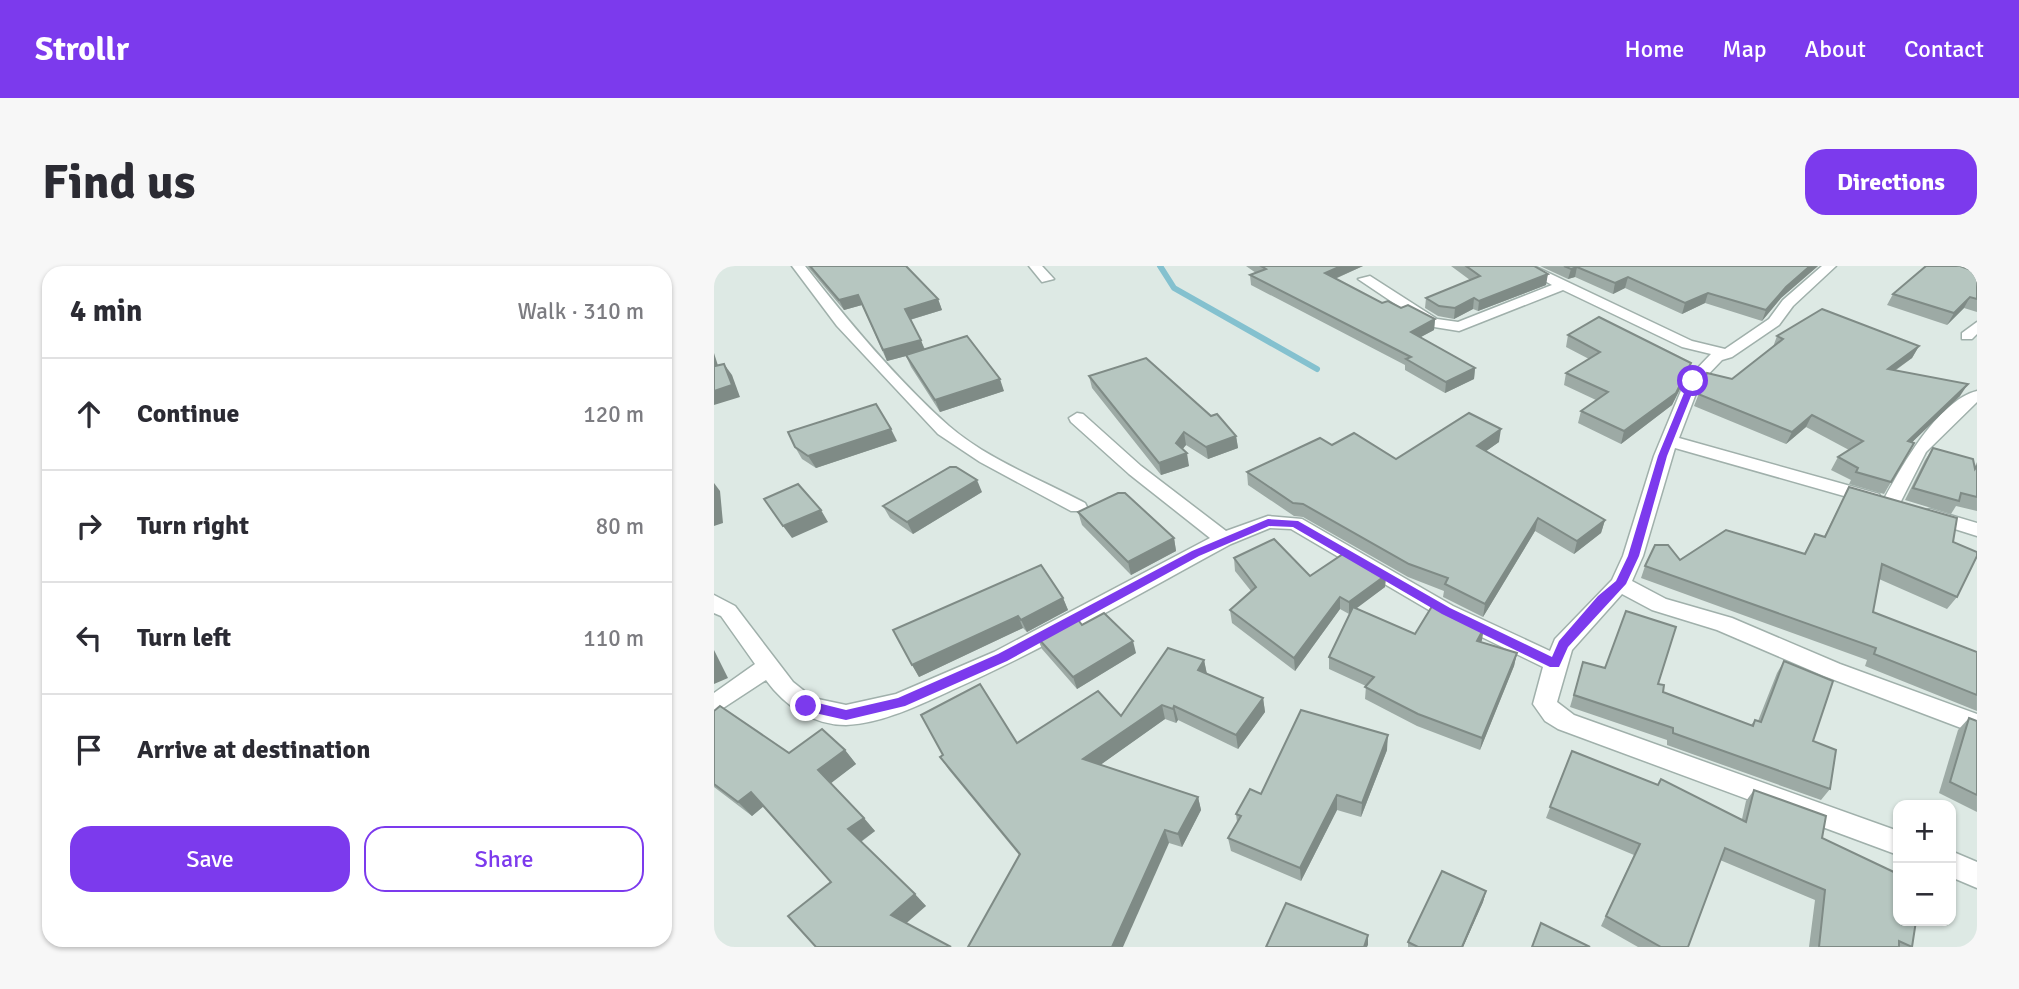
<!DOCTYPE html>
<meta charset="utf-8">
<style>
:root{--surface:#fff;--page:#f7f7f7;--text:#2b2b33;--muted:#7c7c81;--line:#e1e1e2;--accent:#7c3aed}
body{margin:0;font-family:Signika,sans-serif;background:var(--page);color:var(--text)}
.controls{position:absolute;right:21px;bottom:21px;display:grid;overflow:hidden;border-radius:14px;box-shadow:0 2px 5px #0004}
.controls button{width:63px;height:63px;display:grid;place-items:center;padding:0;border:0;border-bottom:2px solid var(--line);background:var(--surface);color:var(--text);font:35px sans-serif}
.stop{position:absolute;width:21px;height:21px;margin:-16px;border:5px solid #7c3aed;border-radius:50%;background:#fff}
.stop.end{background:#7c3aed;border-color:#fff;box-shadow:0 2px 7px #0008}
.list{margin:0;padding:0;list-style:none}
h2{display:flex;justify-content:space-between;align-items:center;height:91px;margin:0;padding:0 28px;font-size:30px}
h2 small{font-size:23px;font-weight:400;color:var(--muted)}
.list li{display:grid;grid-template-columns:46px 1fr auto;gap:21px;align-items:center;box-sizing:border-box;height:112px;padding:0 28px;border-top:2px solid var(--line)}
.list b{display:block;font-size:26px;white-space:nowrap}
.list em{font-size:23px;font-style:normal;color:var(--muted)}
.actions{display:flex;gap:14px;padding:21px 28px}
.actions a{flex:1;padding:16px 0;border:2px solid var(--accent);border-radius:21px;text-align:center;font-size:24px;color:var(--accent)}
.actions .main{background:var(--accent);color:#fff}
.icon{flex:none;width:38px;height:38px;fill:none;stroke:currentColor;stroke-width:2;stroke-linecap:round;stroke-linejoin:round}
.map{position:relative;flex:none;width:1263px;height:681px;overflow:hidden;border-radius:21px}
header{display:flex;align-items:center;gap:42px;box-sizing:border-box;height:98px;padding:0 35px;background:var(--accent);color:#fff}
header strong{font-size:33px}
nav{display:flex;gap:38px;margin-inline-start:auto;font-size:24px}
.intro{display:flex;align-items:center;justify-content:space-between;box-sizing:border-box;height:168px;padding:0 42px}
h1{margin:0;font-size:49px}
.button{padding:18px 32px;border-radius:21px;background:var(--accent);color:#fff;font-size:24px;font-weight:700}
main{display:flex;gap:42px;padding:0 42px}
aside{flex:1;background:var(--surface);border-radius:21px;box-shadow:0 2px 5px #0004}
.map>svg:first-child{display:block}
</style>
<header>
<strong>Strollr</strong>
<nav><a>Home</a><a>Map</a><a>About</a><a>Contact</a></nav>
</header>
<div class="intro"><h1>Find us</h1><a class="button">Directions</a></div>
<main>
<aside>
<h2>4 min<small>Walk · 310 m</small></h2>
<ul class="list">
<li><svg class="icon" aria-label="ahead" viewBox="0 0 24 24"><path d="M12 20V5M6 11l6-6 6 6"/></svg><div><b>Continue</b></div><em>120 m</em></li>
<li><svg class="icon" aria-label="right" viewBox="0 0 24 24"><path d="M7 20v-9h11M14 6l5 5-5 5"/></svg><div><b>Turn right</b></div><em>80 m</em></li>
<li><svg class="icon" aria-label="left" viewBox="0 0 24 24"><path d="M17 20v-9H6M10 6l-5 5 5 5"/></svg><div><b>Turn left</b></div><em>110 m</em></li>
<li><svg class="icon" aria-label="arrive" viewBox="0 0 24 24"><path d="M6 21V4h12l-3 4 3 4H6"/></svg><div><b>Arrive at destination</b></div></li>
</ul>
<div class="actions"><a class="main">Save</a><a>Share</a></div>
</aside>
<div class="map">
<svg width="1263" height="681" viewBox="0 0 1263 681">
<rect width="100%" height="100%" fill="#dde9e4"/>
<g fill="none" stroke-linecap="round" stroke-linejoin="round">
<polyline stroke="#84c1cf" stroke-width="6" points="446,0 460,22 603,103"/>
<g stroke="#a0b0ab" stroke-width="3">
<g id="street">
<path d="M78,0H91C134,55 183,114 235,160C273,193 326,213 371,237L373,241L371,245H357L266,196L224,168L123,60Z"/>
<polygon points="315,0 328,0 340,13 328,16"/>
<path d="M804,0H820L978,75L1011,83L1055,53L1069,34L1108,0H1122L1079,40L1065,59L1018,91L1008,94L986,117L965,172L1165,228L1167,232L1165,236H1151L961,182L929,290L918,315L952,333L1018,352L1126,398L1263,448V468L1110,410L1003,364L938,344L908,328L858,384L843,436L860,449L1184,565V589L844,463L831,455L819,438L829,401L725,350L577,263L556,262L517,278C425,328 334,381 238,424C208,438 167,458 132,459C99,459 71,440 52,414L0,448V427L41,398L7,350L0,347V329L21,340L79,416L99,432L132,439L182,428L280,386L496,272L415,208L357,156L355,152L363,147L369,148L427,200L512,265L554,250L588,253L739,340L836,385L841,373L898,314L909,290L940,190L971,115L997,88L968,81L849,24L745,65L714,60L644,13L656,10L723,53L744,56L838,19Z"/>
<polygon points="1263,56 1263,68 1258,73 1248,73 1248,67"/>
<path d="M1263,125V136L1212,186L1184,241H1170L1168,237C1186,203 1223,135 1263,125Z"/>
<polygon points="1216,243 1263,257 1263,270 1209,253 1207,249 1209,245"/>
<polygon points="1237,585 1263,596 1263,622 1237,611"/>
</g>
</g>
<use href="#street" fill="#fff" fill-rule="evenodd"/>
</g>
<g fill="#9daaa5">
<polygon points="93,0 192,0 224,33 228,44 196,54 211,83 290,125 226,146 197,101 192,90 173,95 148,39 130,44"/>
<polygon points="532,0 649,0 621,13 668,37 721,53 720,64 706,71 761,102 760,113 731,127 691,104 691,99 537,19 536,9 542,7"/>
<polygon points="737,0 820,0 832,19 764,45 759,43 740,53 724,50 711,42 712,32 756,14"/>
<polygon points="826,0 1104,0 1067,32 1048,55 991,37 968,48 911,22 899,28 861,11 854,13"/>
<polygon points="1212,0 1263,0 1263,46 1250,42 1233,59 1173,39 1179,28"/>
<polygon points="854,69 977,97 973,109 958,139 907,178 864,157 867,145 882,134 850,119 852,107 875,93 852,81"/>
<polygon points="1063,70 1205,80 1198,92 1182,104 1246,130 1198,176 1200,177 1170,228 1135,218 1137,214 1117,204 1124,191 1135,184 1092,161 1072,178 980,140 993,107 1018,113 1059,81"/>
<polygon points="375,110 497,150 522,170 524,182 494,193 472,179 468,183 475,200 447,209 378,122"/>
<polygon points="183,175 102,202 88,193 81,181"/>
<polygon points="785,176 772,185 891,254 887,267 860,288 821,265 769,351 729,331 730,325 694,311 589,251 580,250 534,219 533,206 618,179 682,193"/>
<polygon points="1219,182 1261,200 1263,196 1263,245 1242,240 1237,248 1191,234 1211,194"/>
<polygon points="1135,221 1239,276 1243,331 1233,343 1165,313 1159,346 1263,386 1263,445 1151,400 1153,394 927,312 931,300 966,294 1090,288 1101,268 1110,271"/>
<polygon points="268,226 199,268 176,252 169,240"/>
<polygon points="364,246 460,272 462,285 417,309 368,259"/>
<polygon points="520,292 596,310 672,309 671,321 642,342 701,368 768,374 767,376 803,387 800,400 766,484 703,460 651,433 652,420 615,403 615,391 636,347 635,348 626,343 581,405 518,357 516,344 537,325 521,305"/>
<polygon points="349,332 354,344 313,366 309,362 205,411 179,364"/>
<polygon points="368,359 422,387 363,423 328,383 323,371"/>
<polygon points="490,394 493,408 549,432 551,446 524,483 464,454 462,457 451,453 386,499 484,531 487,544 468,581 455,577 305,589 235,504 226,491 303,477 407,450"/>
<polygon points="1070,395 1116,523 1107,534 953,479 953,474 856,441 869,396 944,418 949,426 1037,459 1041,454 1044,455 1063,407"/>
<polygon points="0,445 75,487 131,484 142,498 116,517 161,565 147,576 212,640 102,681 117,616 50,540 38,550 0,521"/>
<polygon points="1255,452 1263,455 1263,546 1225,527 1244,464"/>
<polygon points="673,484 647,551 623,544 587,615 517,585 514,572 523,556 522,548 547,528"/>
<polygon points="858,485 1028,553 1032,535 1040,524 1108,572 1198,681 1095,681 1101,634 1006,594 974,681 924,681 887,660 920,589 832,552"/>
<polygon points="772,625 769,636 749,681 694,681 694,676"/>
</g>
<g fill="#7f8b86">
<polygon points="627,0 649,0 611,17 611,7"/>
<polygon points="1096,0 1104,0 1067,32 1048,55 1052,44 1072,21"/>
<polygon points="863,1 861,11 854,13 857,3"/>
<polygon points="834,8 832,19 764,45 765,35"/>
<polygon points="914,11 911,22 899,28 901,17"/>
<polygon points="994,27 991,37 968,48 971,37"/>
<polygon points="144,29 148,39 130,44 125,34"/>
<polygon points="1256,31 1250,42 1233,59 1240,47"/>
<polygon points="760,32 759,43 740,53 741,42"/>
<polygon points="224,33 228,44 195,54 191,43"/>
<polygon points="721,53 720,64 696,77 697,66"/>
<polygon points="207,74 211,85 173,95 169,84"/>
<polygon points="1205,80 1198,92 1167,114 1174,103"/>
<polygon points="0,87 8,112 0,97"/>
<polygon points="977,97 973,109 958,139 907,178 910,165"/>
<polygon points="10,98 18,109 26,131 0,139 0,125"/>
<polygon points="761,102 760,113 731,127 732,116"/>
<polygon points="286,113 290,125 226,146 221,134"/>
<polygon points="1254,118 1246,130 1187,187 1194,175"/>
<polygon points="1098,149 1092,161 1072,178 1078,166"/>
<polygon points="177,163 183,175 102,202 94,190"/>
<polygon points="787,163 785,176 761,193 763,180"/>
<polygon points="470,166 472,179 464,189 462,177"/>
<polygon points="522,170 524,182 494,193 492,181"/>
<polygon points="473,187 475,200 447,209 445,197"/>
<polygon points="263,214 268,226 199,268 193,256"/>
<polygon points="0,217 6,225 9,257 0,260"/>
<polygon points="107,244 114,256 78,272 69,260"/>
<polygon points="824,252 821,265 769,351 771,338"/>
<polygon points="891,254 887,267 860,288 863,275"/>
<polygon points="460,272 462,285 417,309 414,296"/>
<polygon points="672,309 671,321 635,348 635,336"/>
<polygon points="626,331 626,343 581,405 580,392"/>
<polygon points="349,332 354,344 313,366 307,354"/>
<polygon points="304,350 309,362 205,411 198,399"/>
<polygon points="770,362 768,374 761,387 763,375"/>
<polygon points="419,375 422,387 363,423 359,411"/>
<polygon points="0,384 14,412 0,418"/>
<polygon points="803,387 800,400 766,484 768,472"/>
<polygon points="490,394 493,409 484,404"/>
<polygon points="549,432 551,446 524,483 522,469"/>
<polygon points="448,439 451,453 375,507 369,493"/>
<polygon points="460,440 464,454 462,457 459,443"/>
<polygon points="674,469 673,484 647,551 648,537"/>
<polygon points="131,484 142,498 116,518 104,504"/>
<polygon points="37,526 51,539 38,550 24,536"/>
<polygon points="623,529 623,544 587,615 586,602"/>
<polygon points="484,531 487,544 468,581 464,568"/>
<polygon points="150,552 161,565 146,576 134,563"/>
<polygon points="451,564 455,577 409,681 398,681"/>
<polygon points="772,625 769,636 749,681 748,681"/>
<polygon points="201,628 212,640 188,661 177,649"/>
<polygon points="654,669 654,679 653,681 650,681"/>
</g>
<g fill="#b6c6c0" stroke="#7f8b86" stroke-width="2">
<polygon points="96,0 192,0 224,33 191,43 207,74 169,84 144,29 125,34"/>
<polygon points="547,0 627,0 611,7 668,37 674,35 687,42 694,39 721,53 697,66 761,102 732,116 692,93 697,91 536,9 552,3"/>
<polygon points="752,0 820,0 834,8 765,35 760,32 741,42 725,40 712,32 766,10"/>
<polygon points="850,0 1096,0 1072,21 1052,44 994,27 971,37 914,11 901,17 863,1 857,3"/>
<polygon points="1212,0 1246,0 1263,6 1263,33 1256,31 1240,47 1179,28"/>
<polygon points="1108,43 1205,80 1174,103 1254,118 1194,175 1200,177 1177,216 1142,206 1144,202 1124,191 1149,175 1098,149 1078,166 984,128 993,107 1018,113 1069,73 1063,70"/>
<polygon points="885,51 977,97 962,127 910,165 867,145 894,126 852,107 886,86 854,69"/>
<polygon points="253,70 286,113 221,134 192,89"/>
<polygon points="432,92 497,150 503,148 522,170 492,181 470,166 462,177 473,187 445,197 375,110"/>
<polygon points="0,97 1,100 10,98 18,119 0,125"/>
<polygon points="162,138 177,163 94,190 81,181 74,166"/>
<polygon points="755,147 787,163 763,180 891,254 863,275 824,252 771,338 731,318 734,312 695,298 589,238 579,237 533,206 606,172 618,179 640,167 682,193"/>
<polygon points="1219,182 1259,193 1261,203 1263,200 1263,231 1247,227 1245,235 1199,222"/>
<polygon points="236,201 242,201 263,214 193,256 169,240"/>
<polygon points="84,218 107,244 69,260 50,233"/>
<polygon points="1135,221 1243,252 1239,276 1263,286 1263,290 1243,331 1168,298 1159,346 1263,386 1263,429 1160,388 1162,382 931,300 941,279 954,279 966,294 1012,264 1091,288 1101,268 1111,271"/>
<polygon points="404,227 411,227 460,272 414,296 364,246"/>
<polygon points="560,273 596,310 632,286 672,309 635,336 626,331 580,392 516,344 542,321 520,292"/>
<polygon points="327,299 349,332 307,354 304,350 198,399 179,364"/>
<polygon points="720,337 770,362 763,375 803,387 768,472 704,448 651,421 660,411 615,391 639,341 701,368"/>
<polygon points="912,345 962,361 944,418 950,419 949,426 1039,460 1041,454 1047,456 1070,395 1119,415 1099,475 1122,484 1116,523 959,467 959,462 860,429 869,396 891,402"/>
<polygon points="390,347 419,375 359,411 323,371 362,351 368,359"/>
<polygon points="454,382 490,394 484,404 549,432 522,469 460,440 459,443 448,439 369,493 484,531 464,568 451,564 398,681 254,681 306,588 226,491 229,489 207,449 266,418 303,477 384,425 407,450"/>
<polygon points="6,440 75,487 108,463 131,484 104,504 150,552 134,563 201,628 177,649 237,681 102,681 74,650 117,616 37,526 24,536 0,518 0,445"/>
<polygon points="587,444 674,469 648,537 623,529 586,602 514,572 527,550 522,548 536,523 547,528"/>
<polygon points="1255,452 1263,455 1263,529 1236,516"/>
<polygon points="858,485 944,519 947,513 1032,556 1040,524 1112,550 1108,572 1184,608 1184,655 1202,655 1198,681 1185,675 1185,681 1105,681 1111,624 1011,582 974,681 947,681 892,650 926,578 836,541"/>
<polygon points="728,605 772,625 748,681 704,681 694,676"/>
<polygon points="572,637 654,669 650,681 552,681"/>
<polygon points="827,657 876,681 818,681"/>
</g>
<polygon fill="#7c3aed" points="979,113 983,115 953,190 925,290 912,318 854,381 845,401 836,401 728,348 579,261 555,260 485,290 293,395 191,440 132,454 92,445 86,440 92,434 132,444 184,432 284,388 478,285 554,253 584,255 736,342 838,391 845,375 884,330 902,315 914,290 944,190 975,115"/>
</svg>
<div class="controls">
<button>+</button>
<button>−</button>
</div>
<div class="stop" style="left:979px;top:115px"></div>
<div class="stop end" style="left:92px;top:440px"></div>
</div>
</main>
